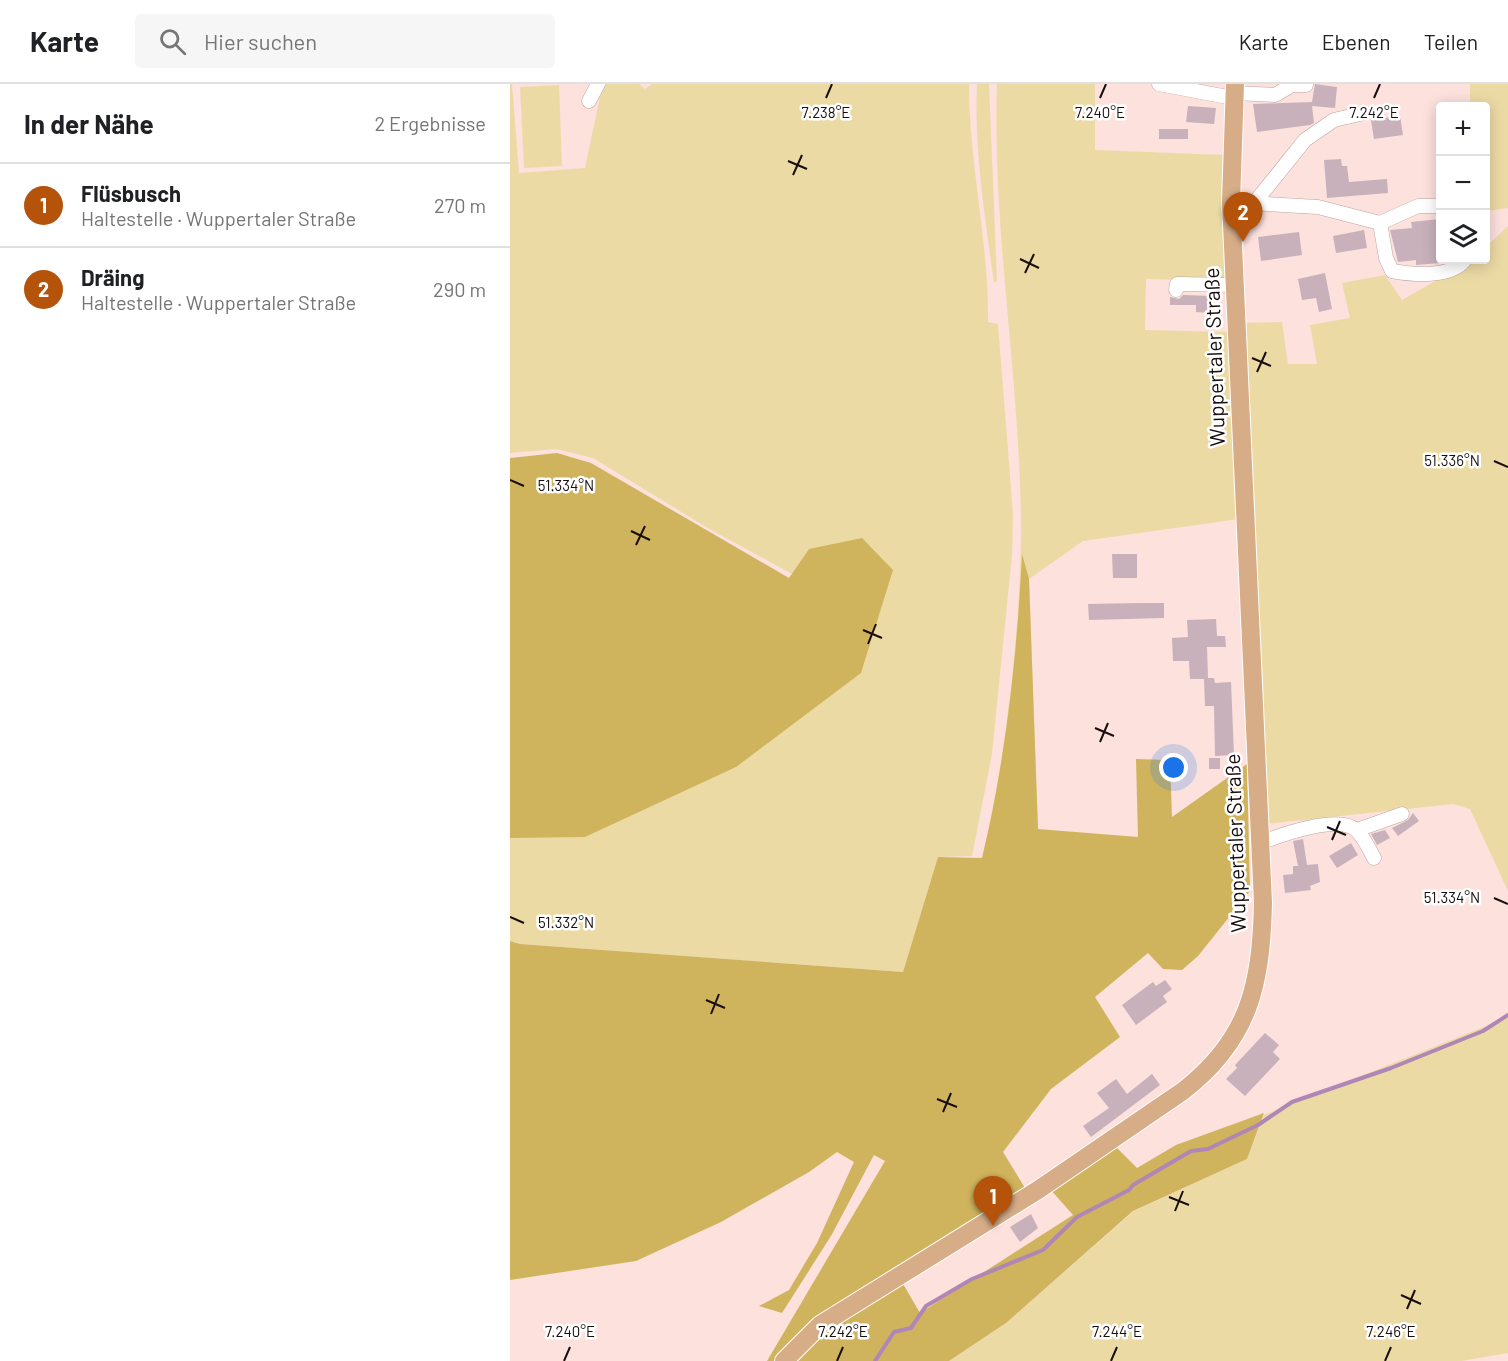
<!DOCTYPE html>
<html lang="de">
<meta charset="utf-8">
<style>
:root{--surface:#fff;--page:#f6f6f6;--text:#202124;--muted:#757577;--line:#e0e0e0;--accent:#b45309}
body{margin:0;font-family:Barlow,sans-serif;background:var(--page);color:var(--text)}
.controls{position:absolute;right:18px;top:18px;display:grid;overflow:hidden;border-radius:6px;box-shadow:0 3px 15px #0003}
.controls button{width:54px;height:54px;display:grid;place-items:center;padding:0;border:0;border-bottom:2px solid var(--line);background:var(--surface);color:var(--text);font:30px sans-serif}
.you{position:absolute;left:664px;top:684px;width:21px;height:21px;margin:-15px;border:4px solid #fff;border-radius:50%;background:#1a73e8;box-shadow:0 0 0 9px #1a73e833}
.badge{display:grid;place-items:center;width:39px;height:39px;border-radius:50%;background:var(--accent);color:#fff;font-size:20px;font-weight:700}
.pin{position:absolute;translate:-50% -50px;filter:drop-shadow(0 2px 3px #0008)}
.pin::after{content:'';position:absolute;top:32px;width:21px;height:18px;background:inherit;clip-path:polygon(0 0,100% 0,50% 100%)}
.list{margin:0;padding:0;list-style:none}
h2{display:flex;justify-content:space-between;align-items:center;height:78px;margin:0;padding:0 24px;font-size:26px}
h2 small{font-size:20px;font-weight:400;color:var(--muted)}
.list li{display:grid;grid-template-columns:39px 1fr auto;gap:18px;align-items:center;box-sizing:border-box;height:84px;padding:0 24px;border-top:2px solid var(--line)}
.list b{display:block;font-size:22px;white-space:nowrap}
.list p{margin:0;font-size:20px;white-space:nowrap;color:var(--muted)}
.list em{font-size:20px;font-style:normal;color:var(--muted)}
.icon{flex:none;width:33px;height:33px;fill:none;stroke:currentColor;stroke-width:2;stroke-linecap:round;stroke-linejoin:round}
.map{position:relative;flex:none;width:998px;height:1277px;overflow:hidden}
header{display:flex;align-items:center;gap:36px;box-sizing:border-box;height:84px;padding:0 30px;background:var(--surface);border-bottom:2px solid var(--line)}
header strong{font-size:28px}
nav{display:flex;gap:33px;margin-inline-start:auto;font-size:21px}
.search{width:420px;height:54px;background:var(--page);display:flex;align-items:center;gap:15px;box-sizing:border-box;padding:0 21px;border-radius:6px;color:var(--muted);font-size:22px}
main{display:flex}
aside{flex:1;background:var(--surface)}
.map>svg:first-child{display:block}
</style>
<header>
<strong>Karte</strong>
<div class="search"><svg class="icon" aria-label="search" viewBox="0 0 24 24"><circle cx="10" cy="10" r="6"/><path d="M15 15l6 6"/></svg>Hier suchen</div>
<nav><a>Karte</a><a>Ebenen</a><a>Teilen</a></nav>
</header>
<main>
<aside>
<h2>In der Nähe<small>2 Ergebnisse</small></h2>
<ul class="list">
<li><span class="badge">1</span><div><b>Flüsbusch</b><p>Haltestelle · Wuppertaler Straße</p></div><em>270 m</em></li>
<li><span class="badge">2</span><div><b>Dräing</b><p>Haltestelle · Wuppertaler Straße</p></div><em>290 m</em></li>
</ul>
</aside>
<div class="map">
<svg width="998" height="1277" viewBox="0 0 998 1277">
<rect width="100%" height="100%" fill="#fce1dd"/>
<g fill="#ecdaa5">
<path d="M0,0H2L9,89L75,84L90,13L96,0H129L135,5L142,0H459C459,80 479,159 478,238L488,240L503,430L502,471L482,670L462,772L428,773L393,888L10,860L0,857V753L226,683L299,465L282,490L196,443L83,374L46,365L0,369Z"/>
<path d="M467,0H479L487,198H484C475,133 464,66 467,0Z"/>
<path d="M487,0H585V66L714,71L719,197L636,195L635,246L721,248L729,435L573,457L519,495L528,745L473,777C495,668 510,559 511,448C511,299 482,150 487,0Z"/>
<polygon points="960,0 998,0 998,124 976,127 976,22 960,22"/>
<polygon points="49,1 52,82 14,84 10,3"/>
<polygon points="998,142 998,807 960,725 943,720 756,740 733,239 772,238 778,280 807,280 800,241 840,234 832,199 875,191 892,216 962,176 976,176 976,163"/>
<polygon points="998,929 998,1269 952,1277 439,1277 496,1239 624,1127 737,1075 754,1031 991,936"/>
</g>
<g fill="#d0b45d">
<polygon points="47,369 81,379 279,494 299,465 352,454 383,486 351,589 226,683 75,753 0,754 0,374"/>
<path d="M512,470L519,495L528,745L628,753L626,675L660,676L662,733L737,680L740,807L688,872L672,886L653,885L638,869L585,913L610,953L541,1005L493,1068L515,1104L385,1186L410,1229L563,1131L540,1105L604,1061L627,1084L666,1061L754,1029L737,1075L623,1127L496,1239L439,1277H257L375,1077L364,1071L321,1152L272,1229L249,1222L279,1206L307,1159L344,1078L327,1068L299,1088L211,1138L126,1177L0,1196V857L10,860L393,888L428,773L472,774C496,674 507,573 512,470Z"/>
</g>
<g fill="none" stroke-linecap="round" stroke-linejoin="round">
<polyline stroke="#b086b6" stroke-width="4" points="365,1277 384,1248 401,1244 416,1222 462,1195 533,1166 567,1133 619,1106 623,1101 681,1067 698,1065 748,1041 782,1018 881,984 973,947 998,931"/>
</g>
<g fill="#c9b1bb">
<polygon points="805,0 827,3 825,24 802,22 804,39 800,41 747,48 743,20 802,18"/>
<polygon points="678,22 706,24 704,40 676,38"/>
<polygon points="890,32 893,51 864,55 861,36"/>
<rect x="649" y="45" width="29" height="10"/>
<polygon points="831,75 832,82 837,82 839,98 877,95 878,109 817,114 814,76"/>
<polygon points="930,135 930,179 906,181 906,176 888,178 880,146 902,144 901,138"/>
<polygon points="854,146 857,164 826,169 823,152"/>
<polygon points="789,148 792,171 751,177 748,153"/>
<polygon points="815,189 822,225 809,228 806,214 792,216 788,195"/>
<polygon points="673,211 703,212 702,229 686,228 686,221 660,221 660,213 669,215"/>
<polygon points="602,470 627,470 627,494 603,494"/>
<polygon points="631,519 654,519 654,534 579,536 578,520"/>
<polygon points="706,535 707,552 715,552 716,563 697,563 698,594 704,594 705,599 721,598 724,671 705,672 704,622 695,622 694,595 680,595 679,577 663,577 662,554 678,553 677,536"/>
<rect x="699" y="674" width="11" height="11"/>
<polygon points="903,729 909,737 888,752 882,744 898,736"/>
<polygon points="875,746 880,754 867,761 861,750"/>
<polygon points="793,755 797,781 808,780 810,798 800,802 801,806 775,809 773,791 783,790 783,782 788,782 783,757"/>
<polygon points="841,759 848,771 827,784 819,772"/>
<polygon points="655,896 662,905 653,912 657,918 626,941 612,921 643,898 646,902"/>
<polygon points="755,949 769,961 763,968 770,975 735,1012 716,995 727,984 725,981"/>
<polygon points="642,990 650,1001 581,1053 573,1042 599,1024 587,1009 606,995 617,1010"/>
<polygon points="521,1130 528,1144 510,1158 500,1143"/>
</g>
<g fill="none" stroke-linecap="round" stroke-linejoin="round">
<g stroke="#bea4a1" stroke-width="15">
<g id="minor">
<polyline points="649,0 723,14"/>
<polyline points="724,9 765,11 782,1 796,1"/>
<polyline points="79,17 88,0"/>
<polyline points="746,117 795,56 824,36 854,29"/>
<polyline points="721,118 808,123 870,139 908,122 930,122"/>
<path d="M870,139L876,174L882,187C904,191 940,194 955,176"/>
<polyline points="666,206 667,200 725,201"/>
<polyline points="847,746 892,730"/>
<path d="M750,759C771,751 828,730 846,746C854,753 859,765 864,774"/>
</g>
</g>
<g stroke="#fff" stroke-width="20">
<path id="major" d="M274,1277L310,1241L528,1106L673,1007C740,955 751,900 753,819L721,118L725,0"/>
</g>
<use href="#minor" stroke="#fff" stroke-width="14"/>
<use href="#major" stroke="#d7ad88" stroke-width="18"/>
</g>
<path fill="none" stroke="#170e0d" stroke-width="2" d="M316,14L322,0M590,14L596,0M864,14L870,0M278,77L297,85M283,91L292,71M510,175L529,184M515,189L524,170M742,274L761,282M747,288L756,268M984,377L998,383M0,396L14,402M121,447L140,456M126,461L135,442M353,546L372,554M358,560L366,540M585,644L604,652M590,658L598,639M817,743L836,751M822,756L830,737M984,814L998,820M0,833L14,839M196,916L215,924M201,930L209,910M427,1015L447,1023M433,1028L441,1009M659,1113L679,1121M665,1127L673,1107M891,1211L911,1220M897,1225L905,1206M54,1277L60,1263M327,1277L333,1263M601,1277L607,1263M875,1277L881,1263"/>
<g text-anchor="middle" stroke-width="5" stroke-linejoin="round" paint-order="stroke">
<g font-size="21" fill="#170e0d" stroke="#fff">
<text transform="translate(705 273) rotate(-92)" y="7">Wuppertaler Straße</text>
<text transform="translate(726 759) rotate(-92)" y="7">Wuppertaler Straße</text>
</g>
</g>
<g font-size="15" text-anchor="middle" fill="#170e0d" stroke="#fff" stroke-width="5" stroke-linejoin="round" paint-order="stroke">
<text x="316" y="34">7.238°E</text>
<text x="590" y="34">7.240°E</text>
<text x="864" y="34">7.242°E</text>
<text x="942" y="382">51.336°N</text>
<text x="56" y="407">51.334°N</text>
<text x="942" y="819">51.334°N</text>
<text x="56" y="844">51.332°N</text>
<text x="60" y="1253">7.240°E</text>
<text x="333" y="1253">7.242°E</text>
<text x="607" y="1253">7.244°E</text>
<text x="881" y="1253">7.246°E</text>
</g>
</svg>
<div class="controls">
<button>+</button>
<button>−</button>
<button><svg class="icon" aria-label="layers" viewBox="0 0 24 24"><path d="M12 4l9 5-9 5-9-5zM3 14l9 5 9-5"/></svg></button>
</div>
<div class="you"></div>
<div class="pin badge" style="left:483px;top:1142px">1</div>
<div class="pin badge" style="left:733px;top:158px">2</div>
</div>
</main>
